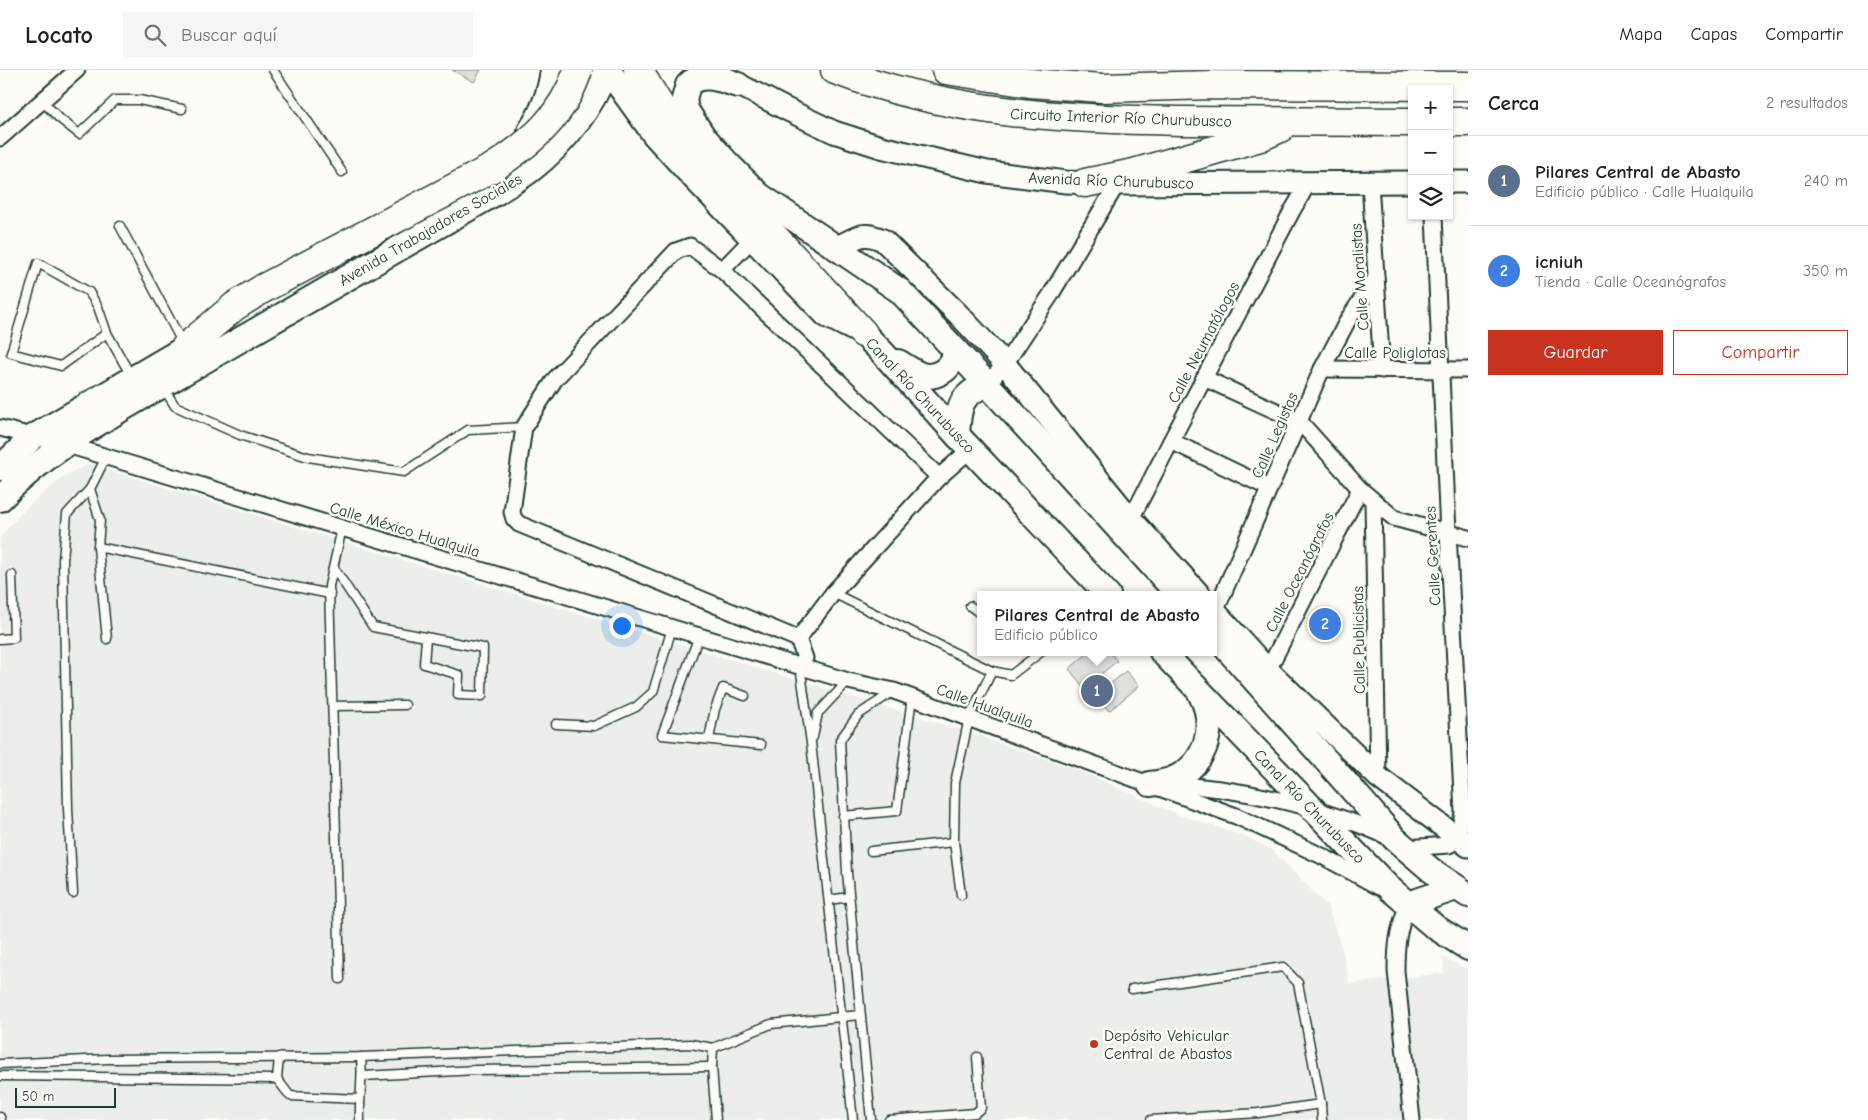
<!DOCTYPE html>
<html lang="es">
<meta charset="utf-8">
<style>
:root{--surface:#fff;--page:#f6f6f6;--text:#202124;--muted:#757577;--line:#e0e0e0;--accent:#c8321e}
body{margin:0;font-family:"Comic Neue",sans-serif;background:var(--page);color:var(--text)}
.controls{position:absolute;right:15px;top:15px;display:grid;overflow:hidden;border-radius:0px;box-shadow:0 1px 4px #0004}
.controls button{width:45px;height:45px;display:grid;place-items:center;padding:0;border:0;border-bottom:1px solid var(--line);background:var(--surface);color:var(--text);font:25px sans-serif}
.scale{position:absolute;left:15px;bottom:12px;width:101px;box-sizing:border-box;padding-left:5px;border:2px solid #1f3d34;border-top:0;font-size:14px;line-height:18px;white-space:nowrap;color:#1f3d34;-webkit-text-stroke:4px #fdfcf7;paint-order:stroke}
.you{position:absolute;left:621px;top:555px;width:18px;height:18px;margin:-12px;border:4px solid #fff;border-radius:50%;background:#1a73e8;box-shadow:0 0 0 8px #1a73e833}
.badge{display:grid;place-items:center;width:32px;height:32px;border-radius:50%;background:var(--accent);color:#fff;font-size:16px;font-weight:700}
.pin{position:absolute;translate:-50% -50%;border:2px solid #fff;box-shadow:0 1px 5px #0006}
.popup{position:absolute;left:977px;top:521px;width:240px;height:65px;box-sizing:border-box;display:grid;place-content:center;border-radius:0px;background:var(--surface);filter:drop-shadow(0 1px 4px #0005);font-size:16px;white-space:nowrap;color:var(--muted)}
.popup b{font-size:19px;color:var(--text)}
.popup::after{content:'';position:absolute;left:50%;top:100%;margin-left:-10px;border:10px solid transparent;border-top-color:var(--surface)}
.list{margin:0;padding:0;list-style:none}
h2{display:flex;justify-content:space-between;align-items:center;height:65px;margin:0;padding:0 20px;font-size:21px}
h2 small{font-size:16px;font-weight:400;color:var(--muted)}
.list li{display:grid;grid-template-columns:32px 1fr auto;gap:15px;align-items:center;box-sizing:border-box;height:90px;padding:0 20px;border-top:1px solid var(--line)}
.list b{display:block;font-size:19px;white-space:nowrap}
.list p{margin:0;font-size:16px;white-space:nowrap;color:var(--muted)}
.list em{font-size:16px;font-style:normal;color:var(--muted)}
.actions{display:flex;gap:10px;padding:15px 20px}
.actions a{flex:1;padding:11px 0;border:1px solid var(--accent);border-radius:0px;text-align:center;font-size:18px;color:var(--accent)}
.actions .main{background:var(--accent);color:#fff}
.icon{flex:none;width:28px;height:28px;fill:none;stroke:currentColor;stroke-width:2;stroke-linecap:round;stroke-linejoin:round}
.map{position:relative;flex:none;width:1468px;height:1050px;overflow:hidden}
header{display:flex;align-items:center;gap:30px;box-sizing:border-box;height:70px;padding:0 25px;background:var(--surface);border-bottom:1px solid var(--line)}
header strong{font-size:24px}
nav{display:flex;gap:28px;margin-inline-start:auto;font-size:18px}
.search{width:350px;height:45px;background:var(--page);display:flex;align-items:center;gap:12px;box-sizing:border-box;padding:0 18px;border-radius:0px;color:var(--muted);font-size:19px}
main{display:flex}
aside{flex:1;background:var(--surface)}
.map>svg:first-child{display:block}
</style>
<header>
<strong>Locato</strong>
<div class="search"><svg class="icon" aria-label="search" viewBox="0 0 24 24"><circle cx="10" cy="10" r="6"/><path d="M15 15l6 6"/></svg>Buscar aquí</div>
<nav><a>Mapa</a><a>Capas</a><a>Compartir</a></nav>
</header>
<main>
<div class="map">
<svg width="1468" height="1050" viewBox="0 0 1468 1050">
<rect width="100%" height="100%" fill="#fdfcf7"/>
<filter id="ink" filterUnits="userSpaceOnUse"><feTurbulence type="fractalNoise" baseFrequency=".02" numOctaves="2"/><feDisplacementMap in="SourceGraphic" scale="10" xChannelSelector="R" yChannelSelector="G"/><feConvolveMatrix kernelMatrix="1 2 1 2 8 2 1 2 1" color-interpolation-filters="sRGB"/></filter>
<g filter="url(#ink)">
<polygon fill="#eceee9" points="88,394 974,664 1083,702 1179,745 1236,763 1261,774 1272,780 1328,837 1344,886 1349,914 1444,903 1443,887 1468,900 1468,1050 0,1050 0,467 29,435 65,406"/>
<g fill="#dde0db" stroke="#7e8e88">
<polygon points="452,0 481,0 474,12"/>
<polygon points="1089,582 1110,582 1117,591 1084,618 1069,599"/>
<polygon points="1126,601 1139,616 1109,641 1096,626"/>
</g>
<g fill="none" stroke-linecap="round" stroke-linejoin="round">
<g stroke="#1f3d34" stroke-width="11">
<g id="lane">
<polyline points="273,0 342,102"/>
<polyline points="42,31 59,48 79,64 115,30 139,30 182,39"/>
<polyline points="120,156 183,274"/>
<polyline points="107,263 98,237 89,222 38,193 11,283 61,296 107,263 131,306"/>
<polyline points="163,317 175,336 240,365 308,387 404,402 468,360 524,357"/>
<polyline points="90,419 100,450 98,477"/>
<polyline points="334,498 373,557 483,578 482,626 458,625 459,605 424,594 426,568"/>
<polyline points="833,523 992,601"/>
<polyline points="970,536 981,544"/>
<polyline points="699,566 662,665 761,675"/>
<polyline points="0,569 14,568 12,505"/>
<polyline points="107,569 98,477 330,524"/>
<polyline points="800,596 811,673 853,1050"/>
<polyline points="333,636 405,635"/>
<polyline points="556,654 594,656 636,637 653,622 672,558"/>
<polyline points="813,667 818,643 848,611"/>
<polyline points="709,669 715,639 723,618 745,626"/>
<polyline points="843,746 897,741 912,627"/>
<polyline points="871,781 954,772"/>
<polyline points="73,823 68,739 63,490 67,444 90,419 106,387"/>
<polyline points="961,825 954,772 955,713 969,648 992,601 1011,605 1041,582"/>
<polyline points="829,830 849,827"/>
<polyline points="340,909 329,516 342,458"/>
<polyline points="1132,919 1283,897 1298,913 1321,1034 1322,1050"/>
<polyline points="713,978 712,997 716,1050"/>
<polyline points="0,994 108,989 361,987 691,974 713,978 771,954 860,945"/>
<polyline points="0,1006 277,1009 290,1026 359,1029"/>
<polyline points="363,1006 476,1000 712,997"/>
<polyline points="277,1009 279,987"/>
<polyline points="0,1047 1,1050"/>
<path d="M360,1050C359,1029 363,1008 361,987"/>
<polyline points="871,1050 847,802 840,670 858,645 894,621"/>
<polyline points="889,1050 975,1043 981,1038 977,987"/>
<polyline points="1151,1050 1258,1043 1321,1034"/>
</g>
</g>
<g stroke="#1f3d34" stroke-width="19">
<g id="street">
<polyline points="0,68 77,0"/>
<polyline points="1370,112 1382,300"/>
<polyline points="722,200 754,167"/>
<polyline points="1322,299 1468,300"/>
<polyline points="1204,308 1300,352 1360,419 1394,448 1468,468"/>
<polyline points="987,314 1005,294 1050,226 1117,114"/>
<polyline points="0,358 64,374 848,611 894,621 1236,746 1322,786 1379,817"/>
<polyline points="1171,371 1269,418"/>
<polyline points="1373,431 1378,707"/>
<polyline points="1131,449 1171,371 1292,141 1309,112"/>
<polyline points="1215,542 1322,299 1349,248 1376,208"/>
<polyline points="798,569 519,454 514,449 512,442 524,357 555,309 676,181 690,176 722,200 939,407"/>
<polyline points="798,569 833,523 939,407 971,379"/>
<polyline points="798,569 805,588 800,596"/>
<polyline points="1268,600 1360,419"/>
<path d="M1167,715C1184,714 1202,717 1220,719C1278,727 1335,743 1389,767"/>
<polyline points="1405,778 1449,775 1458,769 1463,742 1448,463 1434,146"/>
<path d="M1401,830L1408,834C1398,860 1396,874 1396,901L1412,1050"/>
</g>
</g>
<g stroke="#1f3d34" stroke-width="25">
<g id="secondary">
<polyline points="724,7 786,39 834,62 881,77 987,102 1066,112 1117,114 1412,112"/>
<polyline points="1449,112 1468,112"/>
<path d="M837,177C857,168 862,160 883,170L959,245L1005,294L1131,449L1200,525"/>
<polyline points="1213,539 1268,600 1378,707 1468,776"/>
</g>
</g>
<g stroke="#1f3d34" stroke-width="28">
<g id="primary">
<polyline points="608,0 655,65 687,100 827,245 863,263 882,282 957,365 1108,525"/>
<path d="M738,15C722,10 701,1 688,15L684,29L686,40L703,66L727,93L759,125L900,221L987,314L1179,525"/>
<path d="M530,61C543,42 550,23 553,0"/>
<path d="M898,292C905,296 912,301 919,304C936,311 955,297 955,280"/>
<path d="M957,365C959,337 959,325 987,314"/>
<polyline points="0,398 33,367 185,278 204,274"/>
<path d="M0,429C51,376 117,342 180,305C285,243 391,183 497,122C509,114 522,107 533,98C564,73 592,38 606,0"/>
<polyline points="1213,563 1364,733 1395,769 1431,800 1468,825"/>
<polyline points="1162,582 1389,818 1435,857 1468,878"/>
<path d="M1150,714C1158,713 1165,712 1173,709C1207,695 1217,656 1201,625"/>
<polyline points="1408,834 1456,818"/>
</g>
</g>
<g stroke="#1f3d34" stroke-width="31">
<g id="highway">
<polyline points="638,0 672,56 863,263"/>
<path d="M835,0C951,44 1059,49 1181,51C1258,52 1335,52 1412,52"/>
<polyline points="946,0 1030,13 1102,18 1214,15 1468,16"/>
<polyline points="1449,52 1468,52"/>
<polyline points="1085,113 1134,103 1260,67 1280,58"/>
<polyline points="185,278 235,236 264,218"/>
</g>
</g>
<use href="#lane" stroke="#fdfcf7" stroke-width="8"/>
<use href="#street" stroke="#fdfcf7" stroke-width="15"/>
<use href="#secondary" stroke="#fdfcf7" stroke-width="21"/>
<use href="#primary" stroke="#fdfcf7" stroke-width="24"/>
<use href="#highway" stroke="#fdfcf7" stroke-width="28"/>
<g stroke="#1f3d34" stroke-width="31" stroke-linecap="butt">
<path id="highway-bridge" d="M264,218L494,97C533,71 563,46 578,0"/>
</g>
<use href="#highway-bridge" stroke="#fdfcf7" stroke-width="28"/>
</g>
</g>
<circle fill="#c8321e" stroke="#fdfcf7" stroke-width="2" cx="1094" cy="974" r="5"/>
<g text-anchor="middle" stroke-width="5" stroke-linejoin="round" paint-order="stroke">
<g font-size="16" fill="#1f3d34" stroke="#fdfcf7">
<text transform="translate(1121 47) rotate(2)" y="6">Circuito Interior Río Churubusco</text>
<text transform="translate(1111 110) rotate(2)" y="6">Avenida Río Churubusco</text>
<text transform="translate(430 159) rotate(-30)" y="6">Avenida Trabajadores Sociales</text>
<text transform="translate(1359 207) rotate(-94)" y="6">Calle Moralistas</text>
<text transform="translate(1203 272) rotate(-62)" y="6">Calle Neumatólogos</text>
<text x="1395" y="288">Calle Poliglotas</text>
<text transform="translate(921 325) rotate(47)" y="6">Canal Río Churubusco</text>
<text transform="translate(1274 365) rotate(-66)" y="6">Calle Legistas</text>
<text transform="translate(405 459) rotate(17)" y="6">Calle México Hualquila</text>
<text transform="translate(1432 486) rotate(-93)" y="6">Calle Gerentes</text>
<text transform="translate(1299 502) rotate(-63)" y="6">Calle Oceanógrafos</text>
<text transform="translate(1358 570) rotate(-91)" y="6">Calle Publicistas</text>
<text transform="translate(985 635) rotate(20)" y="6">Calle Hualquila</text>
<text transform="translate(1310 736) rotate(46)" y="6">Canal Río Churubusco</text>
</g>
<g font-size="16" fill="#1f3d34" stroke="#fdfcf7" text-anchor="start">
<text x="1104" y="971">Depósito Vehicular<tspan x="1104" dy="18">Central de Abastos</tspan></text>
</g>
</g>
</svg>
<div class="controls">
<button>+</button>
<button>−</button>
<button><svg class="icon" aria-label="layers" viewBox="0 0 24 24"><path d="M12 4l9 5-9 5-9-5zM3 14l9 5 9-5"/></svg></button>
</div>
<div class="scale">50 m</div>
<div class="you"></div>
<div class="pin badge" style="left:1097px;top:621px;background:#5c6f8a">1</div>
<div class="popup"><b>Pilares Central de Abasto</b>Edificio público</div>
<div class="pin badge" style="left:1325px;top:554px;background:#3f7fe0">2</div>
</div>
<aside>
<h2>Cerca<small>2 resultados</small></h2>
<ul class="list">
<li><span class="badge" style="background:#5c6f8a">1</span><div><b>Pilares Central de Abasto</b><p>Edificio público · Calle Hualquila</p></div><em>240 m</em></li>
<li><span class="badge" style="background:#3f7fe0">2</span><div><b>icniuh</b><p>Tienda · Calle Oceanógrafos</p></div><em>350 m</em></li>
</ul>
<div class="actions"><a class="main">Guardar</a><a>Compartir</a></div>
</aside>
</main>
